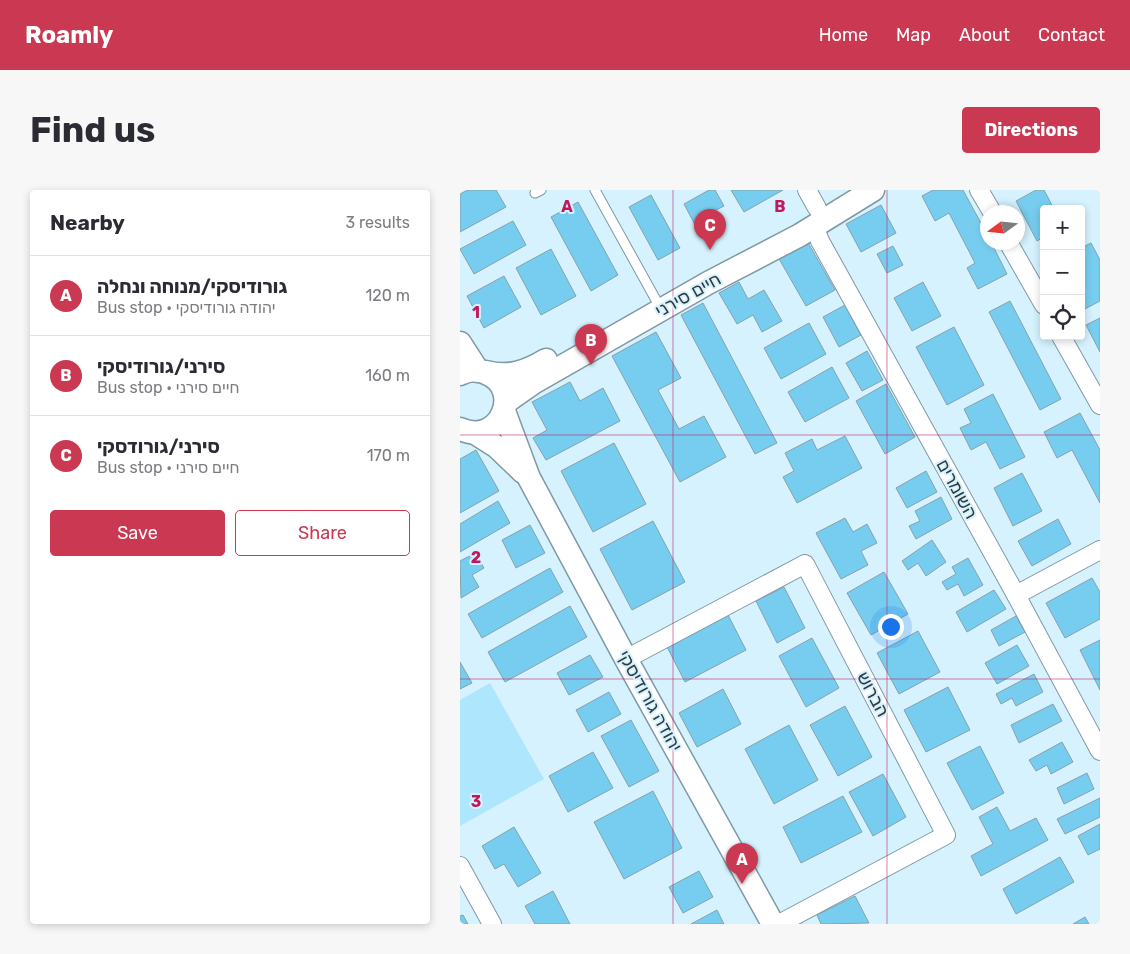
<!DOCTYPE html>
<meta charset="utf-8">
<style>
:root{--surface:#fff;--page:#f7f7f7;--text:#2b2b33;--muted:#7c7c81;--line:#e1e1e2;--accent:#ca3951}
body{margin:0;font-family:Rubik,"Noto Sans Hebrew",sans-serif;background:var(--page);color:var(--text)}
.controls{position:absolute;right:15px;top:15px;display:grid;overflow:hidden;border-radius:5px;box-shadow:0 2px 8px #0003}
.controls button{width:45px;height:45px;display:grid;place-items:center;padding:0;border:0;border-bottom:1px solid var(--line);background:var(--surface);color:var(--text);font:25px sans-serif}
.compass{position:absolute;left:520px;top:15px;width:45px;height:45px;border-radius:50%;background:var(--surface);box-shadow:0 2px 8px #0003;rotate:255deg}
.you{position:absolute;left:430px;top:436px;width:18px;height:18px;margin:-12px;border:4px solid #fff;border-radius:50%;background:#1a73e8;box-shadow:0 0 0 8px #1a73e833}
.badge{display:grid;place-items:center;width:32px;height:32px;border-radius:50%;background:var(--accent);color:#fff;font-size:16px;font-weight:700}
.pin{position:absolute;translate:-50% -41px;filter:drop-shadow(0 1px 2px #0008)}
.pin::after{content:'';position:absolute;top:26px;width:18px;height:15px;background:inherit;clip-path:polygon(0 0,100% 0,50% 100%)}
.list{margin:0;padding:0;list-style:none}
h2{display:flex;justify-content:space-between;align-items:center;height:65px;margin:0;padding:0 20px;font-size:21px}
h2 small{font-size:16px;font-weight:400;color:var(--muted)}
.list li{display:grid;grid-template-columns:32px 1fr auto;gap:15px;align-items:center;box-sizing:border-box;height:80px;padding:0 20px;border-top:1px solid var(--line)}
.list b{display:block;font-size:19px;white-space:nowrap}
.list p{margin:0;font-size:16px;white-space:nowrap;color:var(--muted)}
.list em{font-size:16px;font-style:normal;color:var(--muted)}
.actions{display:flex;gap:10px;padding:15px 20px}
.actions a{flex:1;padding:11px 0;border:1px solid var(--accent);border-radius:5px;text-align:center;font-size:18px;color:var(--accent)}
.actions .main{background:var(--accent);color:#fff}
.icon{flex:none;width:28px;height:28px;fill:none;stroke:currentColor;stroke-width:2;stroke-linecap:round;stroke-linejoin:round}
.map{position:relative;flex:none;width:640px;height:734px;overflow:hidden;border-radius:5px}
header{display:flex;align-items:center;gap:30px;box-sizing:border-box;height:70px;padding:0 25px;background:var(--accent);color:#fff}
header strong{font-size:24px}
nav{display:flex;gap:28px;margin-inline-start:auto;font-size:18px}
.intro{display:flex;align-items:center;justify-content:space-between;box-sizing:border-box;height:120px;padding:0 30px}
h1{margin:0;font-size:35px}
.button{padding:12px 22px;border-radius:5px;background:var(--accent);color:#fff;font-size:18px;font-weight:700}
main{display:flex;gap:30px;padding:0 30px}
aside{flex:1;background:var(--surface);border-radius:5px;box-shadow:0 2px 8px #0003}
.map>svg:first-child{display:block}
</style>
<header>
<strong>Roamly</strong>
<nav><a>Home</a><a>Map</a><a>About</a><a>Contact</a></nav>
</header>
<div class="intro"><h1>Find us</h1><a class="button">Directions</a></div>
<main>
<aside>
<h2>Nearby<small>3 results</small></h2>
<ul class="list">
<li><span class="badge">A</span><div><b>גורודיסקי/מנוחה ונחלה</b><p>Bus stop · יהודה גורודיסקי</p></div><em>120 m</em></li>
<li><span class="badge">B</span><div><b>סירני/גורודיסקי</b><p>Bus stop · חיים סירני</p></div><em>160 m</em></li>
<li><span class="badge">C</span><div><b>סירני/גורודסקי</b><p>Bus stop · חיים סירני</p></div><em>170 m</em></li>
</ul>
<div class="actions"><a class="main">Save</a><a>Share</a></div>
</aside>
<div class="map">
<svg width="640" height="734" viewBox="0 0 640 734">
<rect width="100%" height="100%" fill="#d5f2fe"/>
<polygon fill="#aee6fd" points="30,493 84,589 0,636 0,510"/>
<g fill="#77cdf0" stroke="#86a1ac">
<polygon points="8,0 36,0 46,17 0,42 0,4"/>
<polygon points="249,0 255,0 264,16 252,22 260,36 241,46 224,14"/>
<polygon points="271,0 323,0 284,22"/>
<polygon points="473,0 503,0 528,46 528,52 531,52 547,84 518,99 507,78 515,73 489,23 475,31 462,6"/>
<polygon points="576,0 584,0 594,19 584,19 584,47 577,51 556,11"/>
<polygon points="191,5 220,58 198,70 169,17"/>
<polygon points="118,12 158,85 131,101 91,27"/>
<polygon points="421,15 436,43 401,62 386,34"/>
<polygon points="53,31 66,55 14,84 0,59"/>
<polygon points="347,51 375,100 346,116 318,67"/>
<polygon points="631,53 640,70 640,111 621,121 621,58"/>
<polygon points="433,56 443,75 427,83 417,64"/>
<polygon points="91,59 116,106 81,125 56,78"/>
<polygon points="44,86 61,117 24,138 7,106"/>
<polygon points="279,92 288,109 304,100 322,131 302,142 293,125 277,134 259,103"/>
<polygon points="463,92 481,126 452,141 434,108"/>
<polygon points="550,111 601,209 580,220 529,122"/>
<polygon points="243,113 317,253 295,264 221,125"/>
<polygon points="385,115 401,145 379,157 363,127"/>
<polygon points="640,128 640,162 626,135"/>
<polygon points="349,133 366,164 321,189 304,158"/>
<polygon points="494,137 524,195 487,215 456,157"/>
<polygon points="196,142 221,188 198,200 219,239 244,226 266,267 220,292 152,166"/>
<polygon points="407,161 423,190 402,201 386,173"/>
<polygon points="372,177 389,208 345,232 328,202"/>
<polygon points="110,192 120,211 143,198 160,231 86,270 73,248 87,240 72,212"/>
<polygon points="426,194 455,247 425,264 396,211"/>
<polygon points="533,204 565,267 540,279 526,252 511,260 500,238 511,233 504,219"/>
<polygon points="620,223 640,260 640,313 612,260 597,268 584,242"/>
<polygon points="385,246 402,278 337,313 323,287 334,281 325,263 352,249 357,260"/>
<polygon points="154,253 186,314 133,342 101,281"/>
<polygon points="16,260 39,301 0,323 0,269"/>
<polygon points="466,281 477,302 447,318 436,298"/>
<polygon points="562,283 582,321 553,336 534,298"/>
<polygon points="481,307 492,329 456,349 449,336 460,331 455,321"/>
<polygon points="38,311 50,333 0,362 0,334"/>
<polygon points="385,328 393,342 407,334 417,353 401,361 408,375 381,389 356,343"/>
<polygon points="598,329 611,354 572,376 558,351"/>
<polygon points="193,331 225,392 172,420 140,359"/>
<polygon points="70,335 85,363 56,378 42,350"/>
<polygon points="472,350 486,372 466,386 458,373 448,380 442,371"/>
<polygon points="15,363 24,378 12,385 19,397 1,408 0,371"/>
<polygon points="508,368 523,395 504,406 498,394 487,400 482,392 496,384 492,377"/>
<polygon points="90,378 103,402 22,448 8,424"/>
<polygon points="424,382 448,424 411,445 387,403"/>
<polygon points="632,388 640,402 640,429 605,448 586,413"/>
<polygon points="324,397 345,438 317,453 296,411"/>
<polygon points="534,400 546,419 507,442 496,422"/>
<polygon points="110,416 127,447 45,492 28,462"/>
<polygon points="267,423 286,460 225,492 206,455"/>
<polygon points="556,426 565,442 539,456 531,440"/>
<polygon points="458,441 480,482 439,504 417,463"/>
<polygon points="352,448 379,498 346,517 319,466"/>
<polygon points="640,450 640,500 620,460"/>
<polygon points="557,455 569,476 537,494 525,473"/>
<polygon points="130,465 143,487 109,505 97,483"/>
<polygon points="0,472 12,493 0,499"/>
<polygon points="574,484 583,502 556,516 552,508 541,514 536,504"/>
<polygon points="488,497 510,540 466,562 444,520"/>
<polygon points="263,499 281,534 237,557 219,523"/>
<polygon points="149,502 161,524 128,542 116,520"/>
<polygon points="593,514 602,531 559,553 551,535"/>
<polygon points="385,516 412,567 378,586 350,535"/>
<polygon points="171,530 199,581 169,597 141,546"/>
<polygon points="329,535 358,590 314,614 285,559"/>
<polygon points="602,552 613,572 591,584 587,575 576,581 569,570"/>
<polygon points="520,556 544,603 512,620 487,573"/>
<polygon points="133,562 153,598 108,622 89,586"/>
<polygon points="627,583 634,599 604,614 597,598"/>
<polygon points="423,584 446,627 413,646 389,602"/>
<polygon points="193,601 222,658 164,689 134,632"/>
<polygon points="383,606 402,642 341,673 323,637"/>
<polygon points="640,608 640,627 605,644 597,629"/>
<polygon points="537,617 550,641 576,628 588,650 521,686 511,666 533,654 519,627"/>
<polygon points="640,634 640,659 628,665 618,646"/>
<polygon points="54,637 81,683 58,697 44,674 35,679 22,656"/>
<polygon points="600,667 614,692 556,724 543,699"/>
<polygon points="239,681 253,707 223,723 209,697"/>
<polygon points="93,701 110,734 75,734 65,716"/>
<polygon points="395,706 409,733 361,734 357,725"/>
<polygon points="257,720 264,734 231,734"/>
<polygon points="3,725 8,734 0,734 0,726"/>
<polygon points="625,727 629,734 613,734"/>
</g>
<g fill="none" stroke-linecap="round" stroke-linejoin="round">
<g stroke="#7f99a5" stroke-width="11">
<g id="service">
<polyline points="135,0 196,110"/>
<polyline points="75,3 81,0"/>
</g>
</g>
<g stroke="#7f99a5" stroke-width="20">
<g id="minor">
<polyline points="347,0 357,18"/>
<polyline points="519,0 532,22"/>
<polyline points="354,36 360,51 556,405 640,561"/>
<polyline points="548,52 584,115"/>
<polyline points="601,146 640,215"/>
<polyline points="556,405 640,360"/>
<polyline points="166,469 345,374 486,645 319,734"/>
<polyline points="0,676 32,734"/>
</g>
</g>
<g stroke="#7f99a5" stroke-width="25">
<g id="tertiary">
<polyline points="0,153 18,181"/>
<path d="M26,182C49,188 66,182 86,170"/>
<path d="M0,184C8,180 18,179 26,183C64,198 41,257 0,239"/>
<polyline points="46,212 73,193 248,93 340,45 413,0"/>
<polyline points="44,221 69,288 166,469 313,734"/>
<polyline points="15,243 37,257 63,282"/>
</g>
</g>
<use href="#service" stroke="#fff" stroke-width="9"/>
<use href="#minor" stroke="#fff" stroke-width="18"/>
<use href="#tertiary" stroke="#fff" stroke-width="22"/>
</g>
<path fill="none" stroke="#c2185b" stroke-width="1" stroke-opacity="0.55" d="M213,0V734M427,0V734M0,245H640M0,489H640"/>
<g text-anchor="middle" stroke-width="4" stroke-linejoin="round" paint-order="stroke">
<g font-size="18" fill="#313c41" stroke="#d5f2fe">
<text transform="translate(228 105) rotate(-29)" y="6">חיים סירני</text>
<text transform="translate(497 299) rotate(61)" y="6">השומרים</text>
<text transform="translate(413 504) rotate(62)" y="6">הברוש</text>
<text transform="translate(190 511) rotate(61)" y="6">יהודה גורודיסקי</text>
</g>
</g>
<g font-size="16" text-anchor="middle" font-weight="bold" fill="#c2185b" stroke="#d5f2fe" stroke-width="4" stroke-linejoin="round" paint-order="stroke">
<text x="107" y="22">A</text>
<text x="320" y="22">B</text>
<text x="16" y="128">1</text>
<text x="16" y="373">2</text>
<text x="16" y="617">3</text>
</g>
</svg>
<div class="controls">
<button>+</button>
<button>−</button>
<button><svg class="icon" aria-label="locate" viewBox="0 0 24 24"><circle cx="12" cy="12" r="6"/><path d="M12 2v4M12 18v4M2 12h4M18 12h4"/></svg></button>
</div>
<svg class="compass" viewBox="-18 -18 36 36"><path d="M0-13l5 13h-10z" fill="#e53935"/><path d="M0 13l5-13h-10z" fill="#7c7c81"/></svg>
<div class="you"></div>
<div class="pin badge" style="left:282px;top:694px">A</div>
<div class="pin badge" style="left:131px;top:175px">B</div>
<div class="pin badge" style="left:250px;top:60px">C</div>
</div>
</main>
